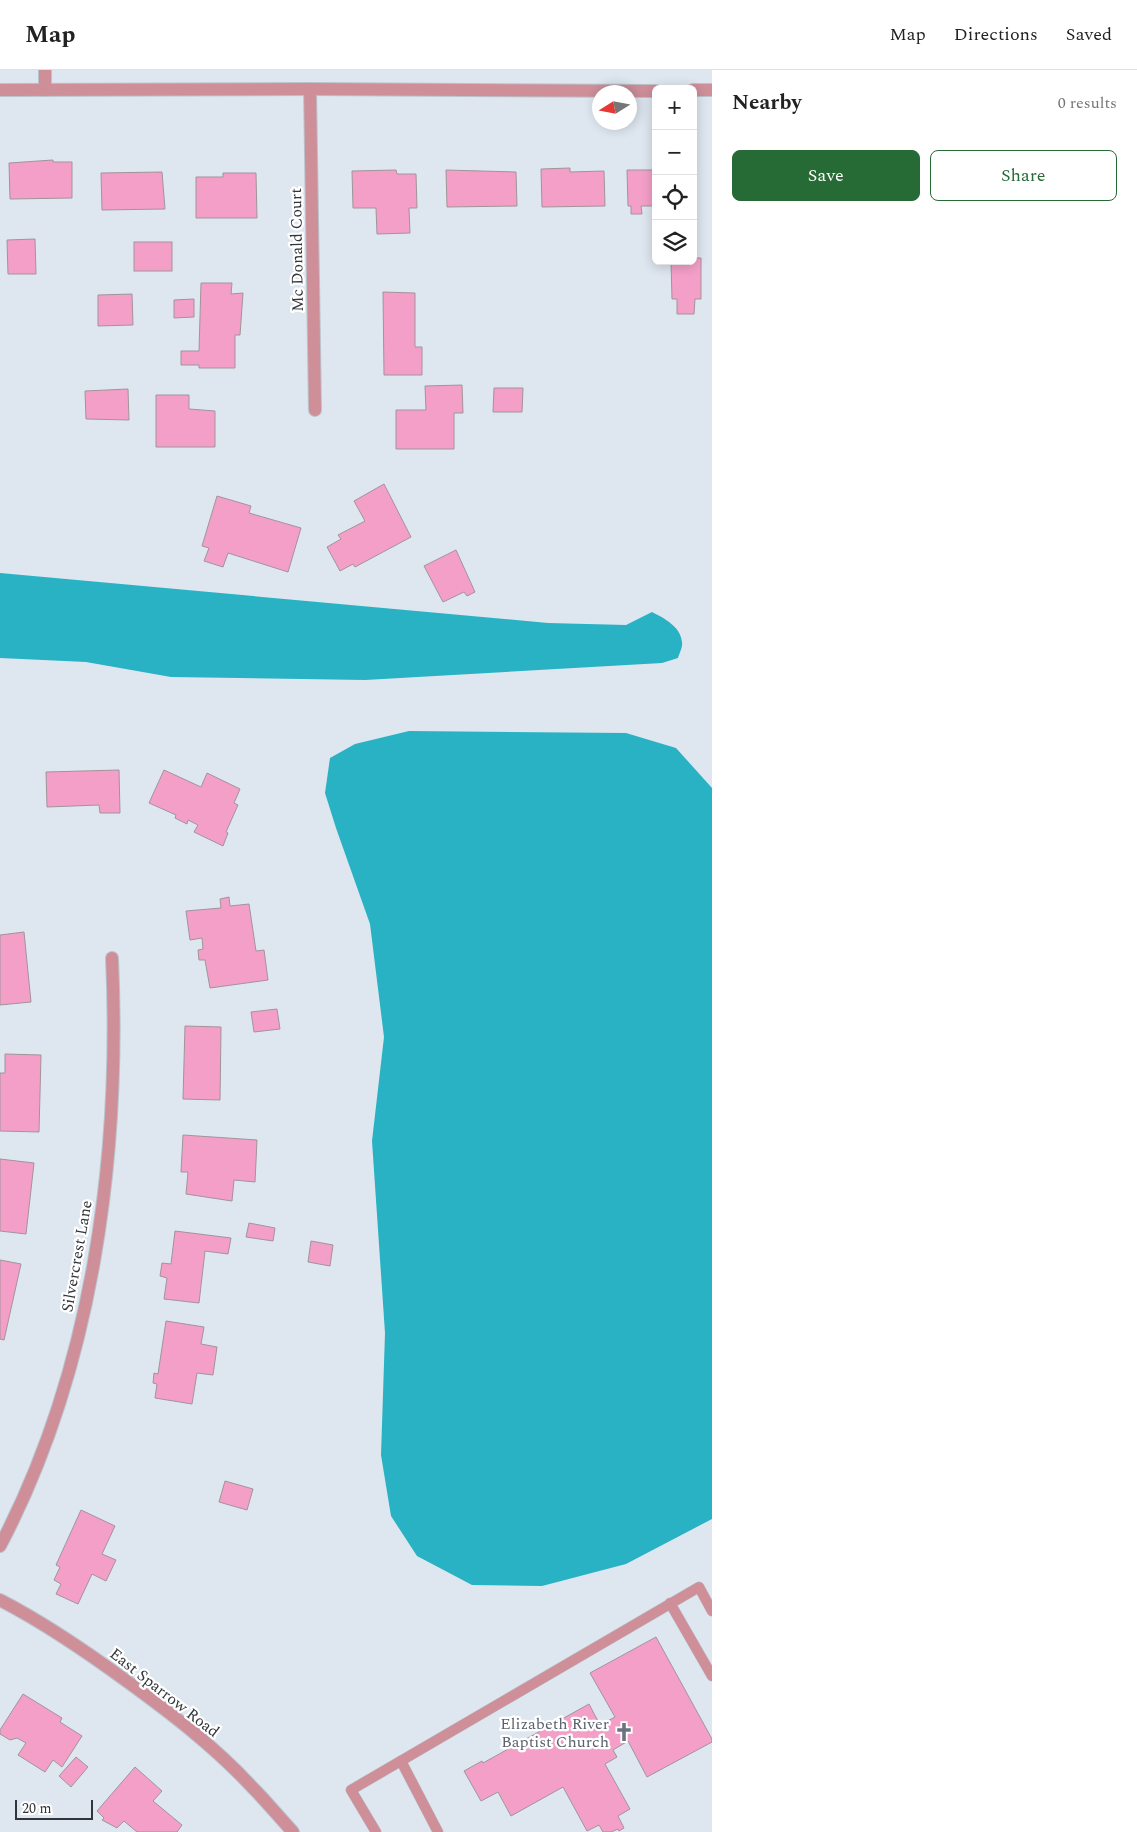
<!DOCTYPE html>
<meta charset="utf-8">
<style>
:root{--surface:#fff;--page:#f2f2f2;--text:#222;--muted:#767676;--line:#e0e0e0;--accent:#266a35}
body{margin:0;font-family:Spectral,serif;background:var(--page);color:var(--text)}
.controls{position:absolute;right:15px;top:15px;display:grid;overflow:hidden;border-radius:8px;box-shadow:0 2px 12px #0003}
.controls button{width:45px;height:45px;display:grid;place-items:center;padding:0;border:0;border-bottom:1px solid var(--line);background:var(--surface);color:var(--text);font:25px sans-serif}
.compass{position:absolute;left:592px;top:15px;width:45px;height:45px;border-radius:50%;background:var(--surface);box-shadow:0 2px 12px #0003;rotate:259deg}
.scale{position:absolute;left:15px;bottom:12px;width:78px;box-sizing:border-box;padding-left:5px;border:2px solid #313438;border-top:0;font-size:14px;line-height:18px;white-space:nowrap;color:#313438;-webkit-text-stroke:4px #fff;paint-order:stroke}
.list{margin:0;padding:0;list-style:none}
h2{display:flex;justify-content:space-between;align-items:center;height:65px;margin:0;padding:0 20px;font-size:21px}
h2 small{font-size:16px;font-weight:400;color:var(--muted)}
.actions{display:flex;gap:10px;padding:15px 20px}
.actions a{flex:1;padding:11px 0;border:1px solid var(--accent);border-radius:8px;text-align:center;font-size:18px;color:var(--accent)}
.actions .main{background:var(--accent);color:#fff}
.icon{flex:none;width:28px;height:28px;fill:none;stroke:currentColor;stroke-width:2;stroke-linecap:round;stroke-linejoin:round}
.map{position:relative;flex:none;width:712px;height:1762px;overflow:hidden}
header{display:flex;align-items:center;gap:30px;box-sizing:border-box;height:70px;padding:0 25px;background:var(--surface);border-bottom:1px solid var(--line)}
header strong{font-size:24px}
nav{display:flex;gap:28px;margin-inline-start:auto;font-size:18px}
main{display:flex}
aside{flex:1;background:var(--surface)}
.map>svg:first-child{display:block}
</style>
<header>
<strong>Map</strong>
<nav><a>Map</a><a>Directions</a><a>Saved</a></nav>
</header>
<main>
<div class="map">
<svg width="712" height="1762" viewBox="0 0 712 1762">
<rect width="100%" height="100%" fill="#dee6f0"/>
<g fill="#28b2c3">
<path d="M0,503L548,553L626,555L652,542C664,548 681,557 682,572C683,577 679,584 678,588L662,593L365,610L171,607L86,592L0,588Z"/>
<polygon points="409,661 626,663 676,678 712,718 712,1449 626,1494 542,1516 472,1515 417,1486 391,1446 381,1385 385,1263 372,1071 384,967 370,854 336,758 325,723 330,688 355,674"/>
</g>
<g fill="#f49fc8" stroke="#a1949a">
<polygon points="53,90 53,92 72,92 72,128 10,129 9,93"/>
<polygon points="570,98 570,102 604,101 605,136 542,137 541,99"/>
<polygon points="396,100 397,104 416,104 417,138 409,138 410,163 377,164 376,138 353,138 352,101"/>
<polygon points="446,100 516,102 517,136 447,137"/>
<polygon points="627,100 656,100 656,136 641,136 642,144 631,144 631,136 628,136"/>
<rect x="693" y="100" width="3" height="35"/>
<polygon points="162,102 165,139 102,140 101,103"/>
<polygon points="223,103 256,103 257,148 196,148 196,107 223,107"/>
<polygon points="35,169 36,204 8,204 7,170"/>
<rect x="134" y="172" width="38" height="29"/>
<polygon points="693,188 701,188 701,229 695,229 694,244 677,244 677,229 672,229 671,191 693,191"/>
<polygon points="201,213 232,213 231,224 243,223 240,265 235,265 235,298 199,298 199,295 181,295 181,281 199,281"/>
<polygon points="383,222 415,223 415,277 422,277 422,305 384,305"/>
<polygon points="132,224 133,255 98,256 98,225"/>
<polygon points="194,229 194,247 174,248 174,230"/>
<polygon points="462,315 463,343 454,343 454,379 396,379 396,340 426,340 425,316"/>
<polygon points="494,318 523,318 522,342 493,342"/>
<polygon points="128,319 129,350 86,349 85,321"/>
<polygon points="156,325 189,325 189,339 215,341 215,377 156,377"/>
<polygon points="384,414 411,467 355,497 353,494 340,501 327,477 341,469 338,465 365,451 354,431"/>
<polygon points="217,426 251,436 249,443 301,458 288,502 228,483 223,497 204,491 209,478 202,476"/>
<polygon points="456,480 475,522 467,526 464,522 443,532 424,496"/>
<polygon points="119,700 120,743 100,743 99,735 47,737 46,702"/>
<polygon points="164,700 201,717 207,703 240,719 234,733 238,735 226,762 228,763 223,776 194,762 198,755 188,750 187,754 175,748 176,745 149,733"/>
<polygon points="229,827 230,836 249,834 256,881 264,880 268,910 210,918 205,890 199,890 198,880 203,879 202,868 190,870 186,841 221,838 220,829"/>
<polygon points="24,862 31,932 0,935 0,865"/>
<polygon points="277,939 280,959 254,962 251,942"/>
<polygon points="185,956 221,957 220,1030 183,1029"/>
<polygon points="5,984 41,985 39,1062 0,1061 0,1003 5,1003"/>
<polygon points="183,1065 257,1070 255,1112 234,1110 232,1131 186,1124 188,1102 181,1102"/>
<polygon points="0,1089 34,1093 26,1164 0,1161"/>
<polygon points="249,1153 275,1158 273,1171 246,1167"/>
<polygon points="175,1161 231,1168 228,1184 205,1181 199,1233 164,1229 167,1208 160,1206 162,1193 171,1194"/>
<polygon points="311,1171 333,1175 330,1196 308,1192"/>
<polygon points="0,1190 21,1194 4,1270 0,1269"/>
<polygon points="166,1251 204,1257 201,1274 217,1277 213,1305 197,1303 192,1334 155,1328 157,1314 153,1313 154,1303 158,1304"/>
<polygon points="225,1411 253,1419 247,1440 219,1432"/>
<polygon points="81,1440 115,1456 102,1484 116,1490 106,1511 92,1504 78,1534 56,1524 61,1514 54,1510 60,1497 56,1495"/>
<polygon points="656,1567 712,1669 712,1672 647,1707 628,1671 613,1680 617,1687 605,1694 630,1739 618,1746 624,1758 619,1761 618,1759 611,1762 603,1762 599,1755 587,1761 563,1717 511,1746 498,1722 481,1731 464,1701 482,1691 483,1693 589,1634 600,1655 615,1647 590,1603"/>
<polygon points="23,1624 62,1648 60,1652 82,1666 62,1697 53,1690 45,1702 18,1685 26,1673 17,1668 10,1670 0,1664 0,1660"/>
<polygon points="76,1687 88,1697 71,1717 59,1706"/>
<polygon points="135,1697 162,1721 153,1731 182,1755 177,1762 137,1762 124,1751 117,1758 102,1750 104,1748 97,1741"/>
</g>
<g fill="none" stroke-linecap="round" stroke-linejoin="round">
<g stroke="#bbc2cb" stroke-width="11">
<g id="lane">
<polyline points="670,1533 712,1606"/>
<polyline points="401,1691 438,1762"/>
<polyline points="376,1762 351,1720 699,1517 712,1541"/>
</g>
</g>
<g stroke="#bbc2cb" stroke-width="14">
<g id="street">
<polyline points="45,0 45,20"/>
<polyline points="310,19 315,340"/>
<polyline points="0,20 310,19 656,21"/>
<polyline points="693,20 712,20"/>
<path d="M0,1476C93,1299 121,1086 112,888"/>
<path d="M0,1530C45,1553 87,1582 128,1612C172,1644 215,1677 252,1717C266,1731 279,1747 293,1762"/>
</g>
</g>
<use href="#lane" stroke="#ce8f99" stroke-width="10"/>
<use href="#street" stroke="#ce8f99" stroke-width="12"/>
</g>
<defs>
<g id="church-bare" transform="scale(1.5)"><path d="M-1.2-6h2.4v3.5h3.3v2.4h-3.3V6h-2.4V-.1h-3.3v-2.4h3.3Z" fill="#6b7280" stroke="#fff" stroke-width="2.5" paint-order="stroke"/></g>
</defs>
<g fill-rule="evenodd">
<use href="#church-bare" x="624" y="1662"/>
</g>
<g text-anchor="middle" stroke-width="4.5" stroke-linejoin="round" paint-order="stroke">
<g font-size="16" fill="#313438" stroke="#fff">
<text transform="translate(296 180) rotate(-91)" y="6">Mc Donald Court</text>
<text transform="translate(76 1186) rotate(-80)" y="6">Silvercrest Lane</text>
<text transform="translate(165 1622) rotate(38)" y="6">East Sparrow Road</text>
</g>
<g font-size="16" fill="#5b616d" stroke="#fff" text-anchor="end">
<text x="609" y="1659">Elizabeth River<tspan x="609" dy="18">Baptist Church</tspan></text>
</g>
</g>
</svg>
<div class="controls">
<button>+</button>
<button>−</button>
<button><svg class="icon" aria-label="locate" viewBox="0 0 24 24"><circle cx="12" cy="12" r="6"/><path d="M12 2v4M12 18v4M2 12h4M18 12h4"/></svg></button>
<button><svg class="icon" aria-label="layers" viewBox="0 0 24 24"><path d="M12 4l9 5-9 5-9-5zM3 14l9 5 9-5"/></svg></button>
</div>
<svg class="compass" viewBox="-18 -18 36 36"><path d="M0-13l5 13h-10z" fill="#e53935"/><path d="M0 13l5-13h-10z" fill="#767676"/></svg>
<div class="scale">20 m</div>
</div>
<aside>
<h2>Nearby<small>0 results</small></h2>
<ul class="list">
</ul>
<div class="actions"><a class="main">Save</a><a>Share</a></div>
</aside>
</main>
